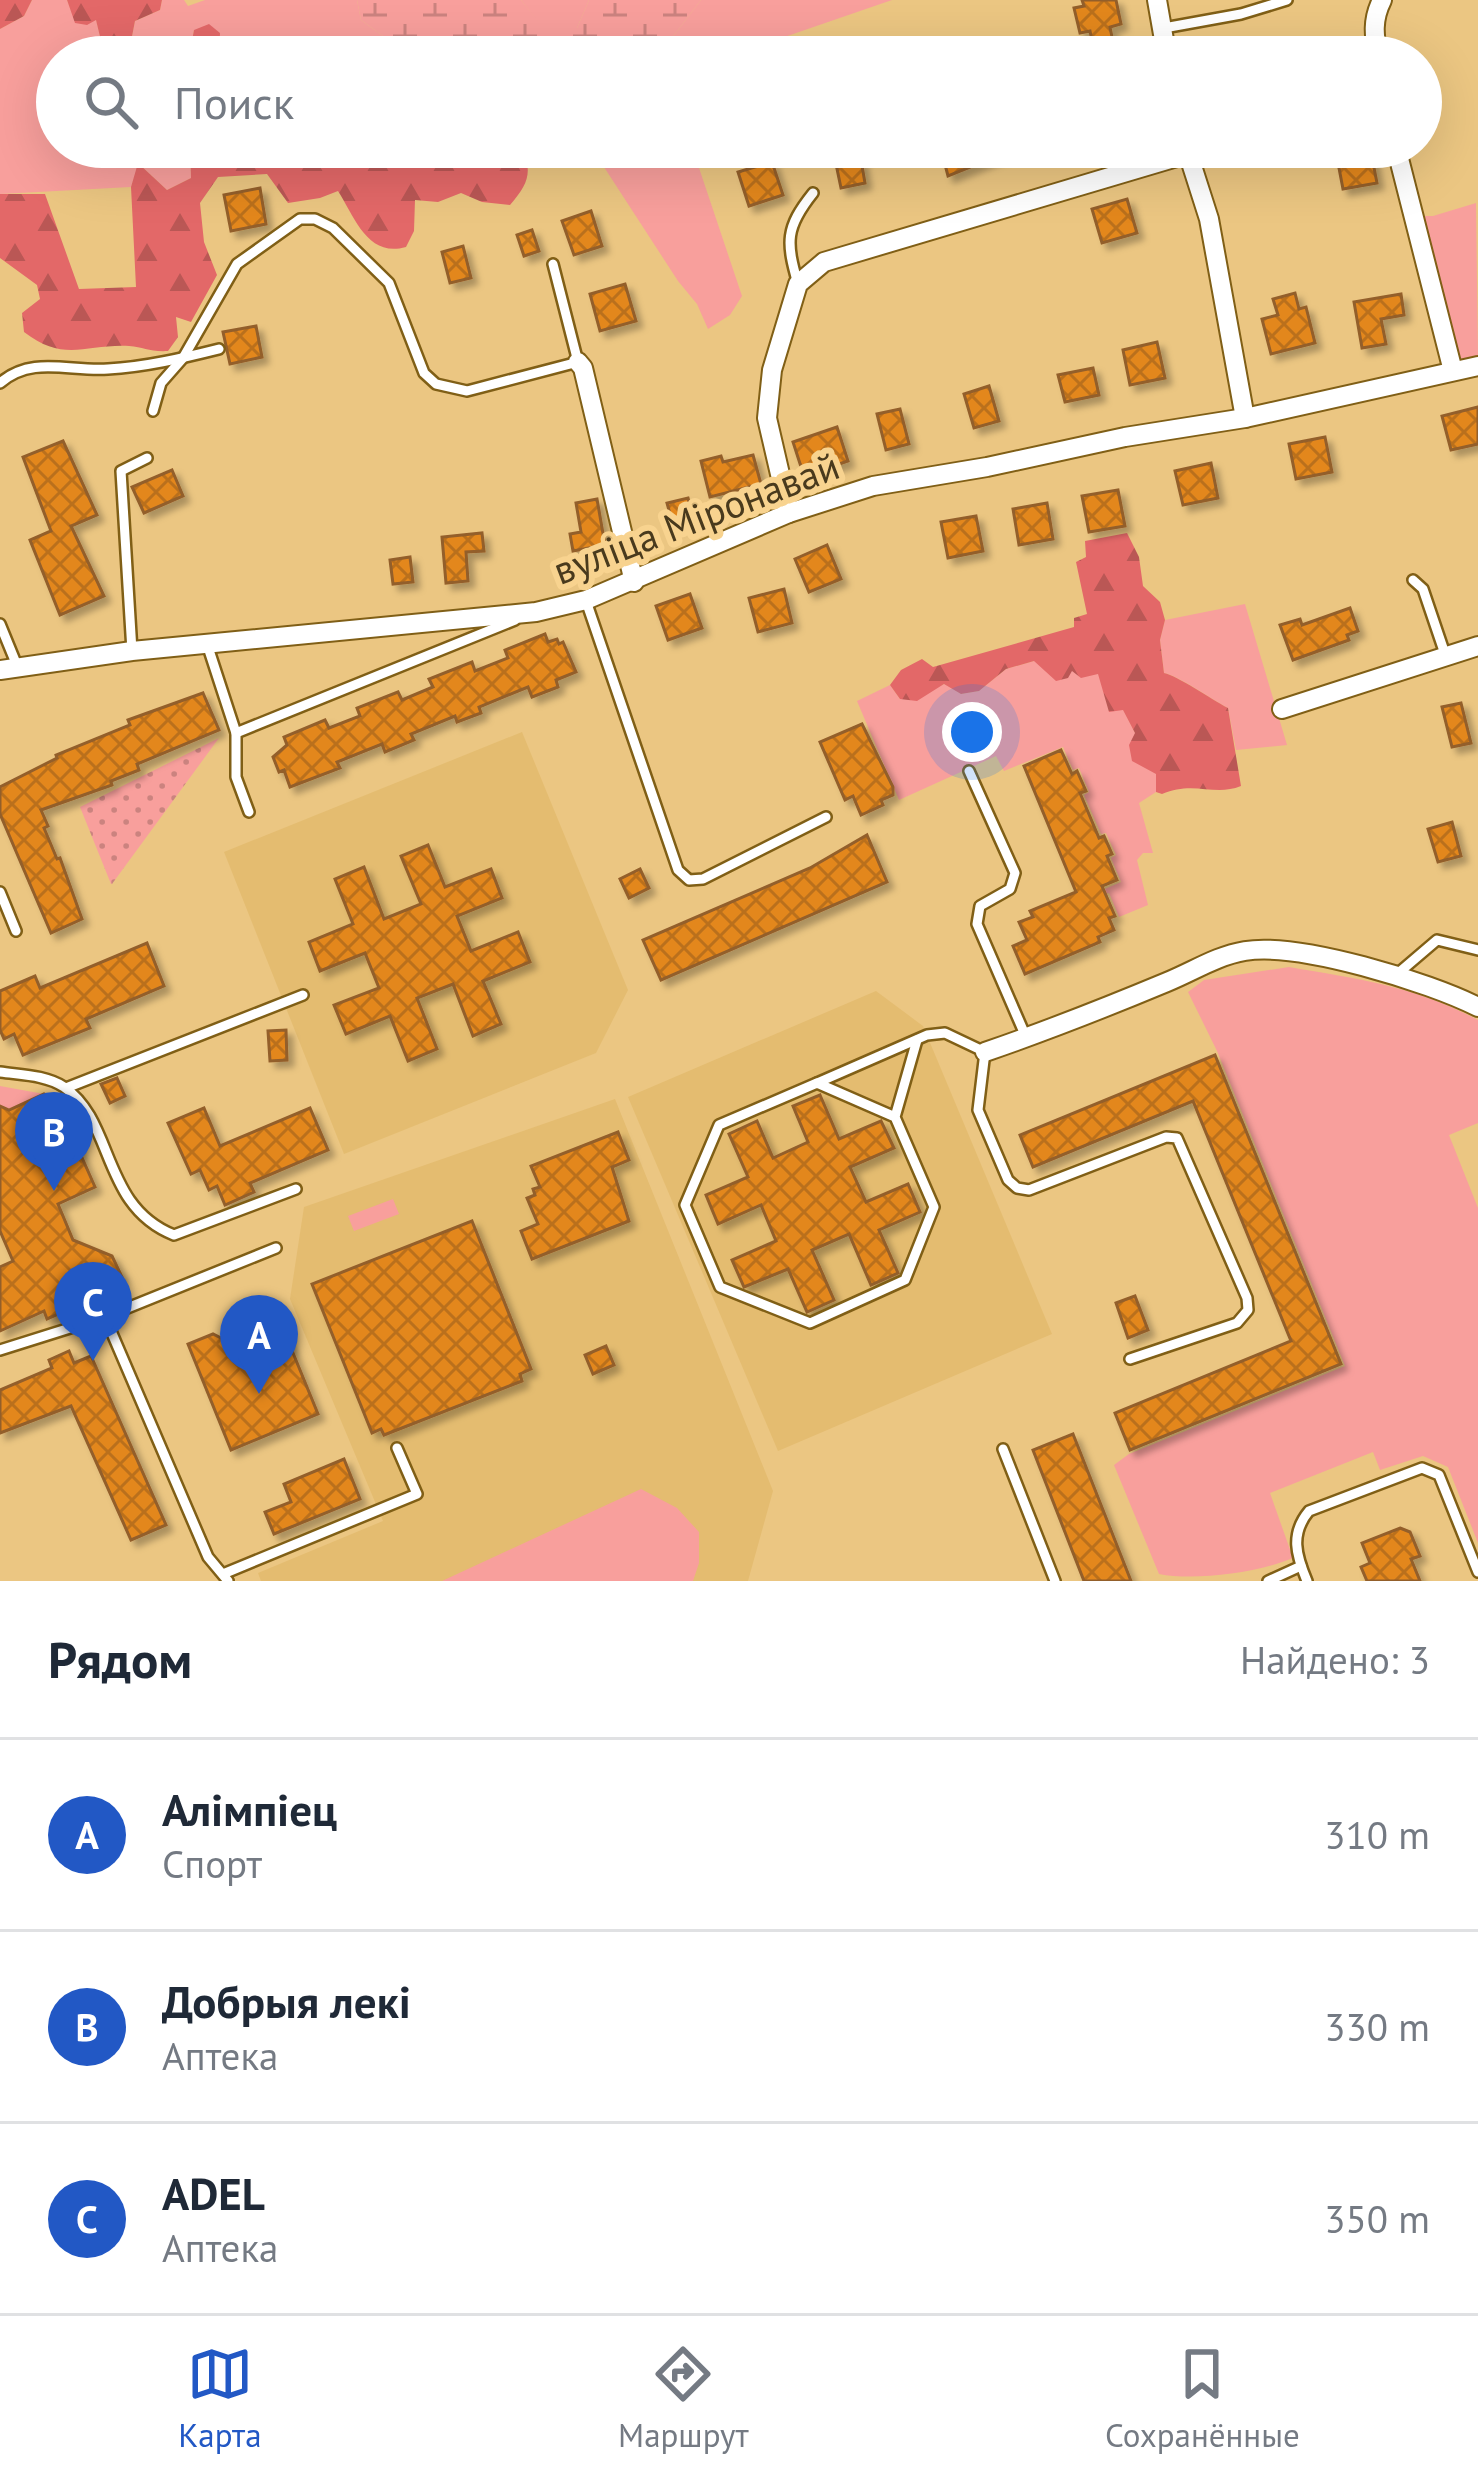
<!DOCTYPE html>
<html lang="ru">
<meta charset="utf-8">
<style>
:root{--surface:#fff;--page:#f6f6f7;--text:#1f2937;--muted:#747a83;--line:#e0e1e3;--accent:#2258c5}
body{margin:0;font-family:"PT Sans",sans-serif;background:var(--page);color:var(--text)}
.you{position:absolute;left:972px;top:732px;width:42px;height:42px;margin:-30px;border:9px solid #fff;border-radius:50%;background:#1a73e8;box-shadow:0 0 0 18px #1a73e833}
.badge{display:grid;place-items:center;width:78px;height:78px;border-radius:50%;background:var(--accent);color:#fff;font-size:39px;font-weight:700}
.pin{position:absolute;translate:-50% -99px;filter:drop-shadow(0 3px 6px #0008)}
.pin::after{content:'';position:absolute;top:63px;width:42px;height:36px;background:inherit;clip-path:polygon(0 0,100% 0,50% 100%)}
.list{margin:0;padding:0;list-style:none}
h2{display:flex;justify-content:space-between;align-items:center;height:156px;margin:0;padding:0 48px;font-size:51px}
h2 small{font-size:39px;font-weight:400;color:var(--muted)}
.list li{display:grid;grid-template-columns:78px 1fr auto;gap:36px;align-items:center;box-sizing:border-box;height:192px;padding:0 48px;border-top:3px solid var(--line)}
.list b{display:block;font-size:45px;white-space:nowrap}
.list p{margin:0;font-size:39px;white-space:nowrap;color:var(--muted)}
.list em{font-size:39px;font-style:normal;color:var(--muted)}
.icon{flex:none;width:66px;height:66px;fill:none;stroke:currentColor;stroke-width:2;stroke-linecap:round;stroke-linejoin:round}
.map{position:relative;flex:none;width:1478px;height:1581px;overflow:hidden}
.search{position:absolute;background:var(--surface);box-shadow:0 12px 48px #0002;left:36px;right:36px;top:36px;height:132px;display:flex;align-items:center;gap:30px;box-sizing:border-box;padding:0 42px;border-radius:66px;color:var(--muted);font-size:45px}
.sheet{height:732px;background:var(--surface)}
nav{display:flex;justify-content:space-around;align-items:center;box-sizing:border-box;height:168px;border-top:3px solid var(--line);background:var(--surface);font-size:33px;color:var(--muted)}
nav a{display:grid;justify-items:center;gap:6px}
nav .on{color:var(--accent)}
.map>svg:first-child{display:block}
</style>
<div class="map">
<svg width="1478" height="1581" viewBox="0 0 1478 1581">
<defs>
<pattern id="forest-firs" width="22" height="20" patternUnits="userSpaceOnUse" patternTransform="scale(3)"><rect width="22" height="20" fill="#e36868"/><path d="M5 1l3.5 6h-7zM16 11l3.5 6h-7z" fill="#ba5755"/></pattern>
<pattern id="wetland-marsh" width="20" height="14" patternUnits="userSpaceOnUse" patternTransform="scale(3)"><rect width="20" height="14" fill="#f89f9c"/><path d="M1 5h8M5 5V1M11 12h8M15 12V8" fill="none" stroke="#cb837f"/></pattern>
<pattern id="park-dots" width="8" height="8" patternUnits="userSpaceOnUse" patternTransform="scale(3)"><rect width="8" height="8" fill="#f89f9c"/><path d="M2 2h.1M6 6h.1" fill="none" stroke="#cb837f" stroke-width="1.8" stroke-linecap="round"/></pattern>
<pattern id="building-cross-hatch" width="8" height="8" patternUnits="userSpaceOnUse" patternTransform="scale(3)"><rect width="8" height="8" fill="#e3871e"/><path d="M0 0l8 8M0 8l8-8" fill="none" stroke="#ba6f1a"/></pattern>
<filter id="shadow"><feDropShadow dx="6" dy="6" stdDeviation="3" flood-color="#0004"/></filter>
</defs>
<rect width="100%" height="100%" fill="#ebc682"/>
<g fill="#e4bc70">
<polygon points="522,732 628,990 596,1053 344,1154 224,852"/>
<polygon points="876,991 923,1026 1052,1334 778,1451 628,1097"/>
<polygon points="615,1099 773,1491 748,1581 261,1581 258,1573 383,1521 290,1299 304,1207"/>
</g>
<g fill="#f89f9c">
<polygon points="32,0 67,0 76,23 96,19 103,49 110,57 57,57 57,147 190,147 191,178 167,190 139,164 131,187 0,194 0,29 24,16"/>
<polygon points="162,0 184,0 188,6 205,0 357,0 361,20 412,57 219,57 220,33 194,30 189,57 128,57 135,21 160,10"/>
<polygon points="521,0 589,0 577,28 543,28"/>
<polygon points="701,0 892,0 726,57 650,57 662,51"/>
<polygon points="591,147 692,147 742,296 730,315 708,329 697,304 678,281"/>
<polygon points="1476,203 1478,357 1464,361 1458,356 1420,216 1433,216"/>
<path d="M1245,604L1287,745L1236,750L1228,708C1211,699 1179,676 1164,673L1160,640L1165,620Z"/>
<polygon points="1034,661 1099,674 1109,711 1123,709 1156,774 1156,792 1139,803 1153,853 1143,853 1137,860 1148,905 1119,917 1109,893 1102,895 1100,891 1121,882 1111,858 1116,855 1106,833 1101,834 1084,795 1089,792 1079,768 1073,770 1063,747 1004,771 996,756 899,800 857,701 890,685 900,699 945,684 961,694 979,691 1006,669"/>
<path d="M1289,967C1359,979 1414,986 1478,1020V1123L1449,1135L1478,1208V1543L1448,1467L1423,1456L1380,1470L1373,1452L1270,1493L1293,1558C1258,1573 1194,1581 1159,1574L1114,1465L1129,1454L1345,1366L1217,1051L1188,992L1204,980Z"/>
<polygon points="0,1086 44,1094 9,1110 0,1106"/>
<polygon points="393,1199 399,1214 354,1231 348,1216"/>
<polygon points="641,1489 677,1508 699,1532 699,1563 693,1581 442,1581"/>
</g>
<g fill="url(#forest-firs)">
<polygon points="0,0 32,0 24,16 0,29"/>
<polygon points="67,0 162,0 160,10 135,21 128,57 110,57 103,49 96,20 87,25 75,23"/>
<polygon points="209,24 220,33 219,57 189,57 194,30"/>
<path d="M190,147H284L288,157L312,147H522C533,173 528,184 510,205L482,202L461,193L438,202L415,200L414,231L406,247C368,258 355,218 338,191L320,198L288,203L267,174L218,177L200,203L204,242L217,275L191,322L176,317L178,337L168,351C149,352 144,347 129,346C85,344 64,363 24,332L22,313L40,299L37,285L0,258V194H45L79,289L136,287L131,187L138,163L167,190L191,178Z"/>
<path d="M1127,533L1139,557L1143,586L1160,602L1165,620L1160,640L1164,673C1178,676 1211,699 1228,708L1241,786C1214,797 1194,780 1162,794L1156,792V774L1132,761L1129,745L1135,733L1123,710L1109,712L1098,674L1081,678L1072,671L1068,678L1056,681L1034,661L1006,669L979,691L961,694L944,684L917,701L900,699L890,685L901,670L922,659L933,667L1074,627V618L1087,614L1076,562L1086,557L1085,541Z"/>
</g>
<polygon fill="url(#wetland-marsh)" points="357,0 521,0 544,28 577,28 589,0 701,0 662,51 650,57 412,57 361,20"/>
<polygon fill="url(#park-dots)" points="219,738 112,884 111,884 80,807"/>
<g fill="url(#building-cross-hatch)" stroke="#935e2b" stroke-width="3" filter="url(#shadow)">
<polygon points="1082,0 1116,0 1121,24 1110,27 1112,37 1092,41 1090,31 1080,33 1074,8 1084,6"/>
<polygon points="964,147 1017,147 1018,148 948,176 942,153"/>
<polygon points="1335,147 1370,147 1377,183 1343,189"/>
<polygon points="861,160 865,183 841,188 836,164"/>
<polygon points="772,162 783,195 749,206 738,172"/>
<polygon points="260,188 266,224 231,231 224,195"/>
<polygon points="1127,199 1137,233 1102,243 1092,209"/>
<polygon points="591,211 602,246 574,255 562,221"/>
<polygon points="532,230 539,251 524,256 517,235"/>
<polygon points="463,246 471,278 450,283 442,252"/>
<polygon points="625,284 636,321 600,331 590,294"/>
<polygon points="1295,293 1299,309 1306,307 1315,343 1271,354 1262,319 1278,315 1273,299"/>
<polygon points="1401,294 1404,315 1381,319 1386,344 1362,348 1354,302"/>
<polygon points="256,326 262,357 230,364 223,332"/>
<polygon points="1157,342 1165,378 1130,385 1123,350"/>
<polygon points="1093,368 1099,395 1065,402 1058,375"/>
<polygon points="989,386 999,421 974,428 964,394"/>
<polygon points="1478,407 1478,444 1451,450 1442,416"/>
<polygon points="900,409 909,444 886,450 877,414"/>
<polygon points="837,427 848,461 804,476 793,442"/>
<polygon points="1325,437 1332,472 1296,479 1289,444"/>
<polygon points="63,441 97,515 71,526 104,596 60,615 30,540 51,531 23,457"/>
<polygon points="753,455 761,484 710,497 701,461 721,456 723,462"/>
<polygon points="1211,463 1218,498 1183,505 1175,471"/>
<polygon points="172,470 183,496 144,513 132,487"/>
<polygon points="1118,490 1125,526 1089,532 1082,496"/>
<polygon points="688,498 694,520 673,525 667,503"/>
<polygon points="597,499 605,545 573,551 570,534 581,532 576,503"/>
<polygon points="1047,503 1053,539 1019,545 1013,509"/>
<polygon points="976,516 983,551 948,558 941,522"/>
<polygon points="482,533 484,551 466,552 468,581 446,583 442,537"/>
<polygon points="827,545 841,579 809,592 795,559"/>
<polygon points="410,557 413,582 393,584 390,560"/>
<polygon points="784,589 792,623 758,632 749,598"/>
<polygon points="690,594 702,628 668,640 656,606"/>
<polygon points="1350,608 1358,631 1347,635 1349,640 1293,660 1280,625 1300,619 1302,625"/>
<polygon points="545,634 548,642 557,639 559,644 563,642 576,672 556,680 558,687 532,697 528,687 479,707 481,713 457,722 455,716 411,734 414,740 385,752 382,744 337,762 340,768 290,787 284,770 279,772 273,757 287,745 284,737 325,720 329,728 360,716 357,708 398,692 402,700 433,687 429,679 472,662 475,671 508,658 505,650"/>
<polygon points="203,693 219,730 137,764 139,770 111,781 112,785 41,810 48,826 44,828 57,859 60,858 82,919 51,933 0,814 0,787 57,758 56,755 130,725 128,720"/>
<polygon points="1461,703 1471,743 1452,747 1442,707"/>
<polygon points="862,724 893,787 893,795 881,800 883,805 861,815 853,796 845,800 820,742"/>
<polygon points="1061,750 1072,774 1077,771 1086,791 1080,793 1099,838 1104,836 1112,854 1107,856 1117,880 1102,886 1115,916 1109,918 1114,930 1098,937 1100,942 1025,974 1013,946 1027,940 1019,922 1033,917 1030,911 1076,892 1024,766"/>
<polygon points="1452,822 1461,856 1438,862 1428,829"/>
<polygon points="867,835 887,882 661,980 643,940 810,868"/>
<polygon points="428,845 445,887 491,869 502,898 457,916 471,951 518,932 530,962 483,981 501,1024 473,1036 453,984 417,998 437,1049 408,1061 390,1016 346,1034 334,1005 379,988 365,953 320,971 309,942 353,924 335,879 364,867 384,919 421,904 401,856"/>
<polygon points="640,869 649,888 629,898 620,879"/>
<polygon points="147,943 164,986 86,1019 90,1028 23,1055 14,1034 4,1039 0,1030 0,991 35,976 40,988"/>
<polygon points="286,1030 287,1060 270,1061 268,1031"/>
<polygon points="1215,1055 1341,1364 1130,1450 1115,1413 1291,1341 1193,1101 1033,1167 1020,1135"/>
<polygon points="117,1078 125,1096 110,1103 101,1084"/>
<polygon points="44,1094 56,1099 95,1187 58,1204 73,1240 112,1256 122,1277 104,1285 107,1293 47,1319 44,1311 0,1331 0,1267 13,1261 0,1231 0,1106 9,1110"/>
<polygon points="820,1095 839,1139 881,1121 894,1148 850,1167 866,1202 908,1184 920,1212 879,1230 898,1273 871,1285 849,1234 812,1250 834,1300 807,1312 788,1269 744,1287 732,1260 776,1241 761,1205 718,1224 706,1195 748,1177 729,1134 757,1121 773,1158 808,1142 793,1106"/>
<polygon points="204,1108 220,1146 310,1108 328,1150 250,1183 254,1192 225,1205 217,1186 209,1190 200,1170 191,1174 168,1123"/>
<polygon points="618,1132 629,1160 612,1167 629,1221 532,1259 521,1231 538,1224 527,1198 535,1195 533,1189 540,1187 531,1166"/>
<polygon points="472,1221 531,1369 520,1374 522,1381 384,1435 381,1429 372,1433 312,1284"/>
<polygon points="1135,1296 1148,1330 1128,1338 1116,1303"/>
<polygon points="275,1309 318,1414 231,1450 188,1344 213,1334 225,1340 240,1334 246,1321"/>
<polygon points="606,1346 614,1365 593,1374 585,1355"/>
<polygon points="69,1351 74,1363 91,1356 166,1525 131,1540 71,1406 0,1433 0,1390 52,1368 49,1360"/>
<polygon points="1073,1434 1131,1581 1084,1581 1033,1450"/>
<polygon points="344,1459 360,1499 274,1534 265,1512 291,1502 284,1484"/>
<polygon points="1400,1528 1410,1532 1420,1556 1411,1559 1420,1581 1367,1581 1361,1567 1370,1563 1362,1543"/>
</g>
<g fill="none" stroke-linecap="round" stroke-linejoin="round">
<g stroke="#805f16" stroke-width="14">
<g id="lane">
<polyline points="1164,28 1241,14 1287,0"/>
<path d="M798,284C786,242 785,228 813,193"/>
<path d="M0,383C32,355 70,372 108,369C145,367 183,358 219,349"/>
<polyline points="153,411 161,383 183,358 237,264 300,219 315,219 333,228 389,283 424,373 436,384 467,391 578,362 553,264"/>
<polyline points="1413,580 1423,589 1445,654"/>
<polyline points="586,601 678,870 689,880 703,879 826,817"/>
<polyline points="0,624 18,668"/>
<polyline points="207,644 236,733 236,777 249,812"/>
<polyline points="132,651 121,471 147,458"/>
<polyline points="236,733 515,620"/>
<polyline points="969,771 1015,873 1010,889 980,906 977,924 1026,1037"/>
<polyline points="0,892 16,931"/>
<polyline points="1396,975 1437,940 1478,950"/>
<path d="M0,1072C21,1075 46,1075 64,1087C115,1122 101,1206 174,1235L296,1189"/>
<polyline points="817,1083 927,1035 945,1033 985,1052 978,1110 1008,1180 1017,1188 1029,1190 1166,1137 1177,1138 1247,1298 1248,1310 1237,1323 1130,1359"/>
<polyline points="66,1088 303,995"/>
<polyline points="895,1117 817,1083 719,1125 685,1205 720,1287 810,1323 905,1280 934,1207 895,1117 917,1040"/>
<polyline points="105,1317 208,1557 228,1581"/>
<polyline points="0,1350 105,1317 276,1248"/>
<polyline points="1003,1449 1055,1581"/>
<polyline points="223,1574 417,1494 397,1448"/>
<polyline points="1268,1581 1301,1566"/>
<path d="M1307,1581C1296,1555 1290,1534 1309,1511L1422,1468L1439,1475L1478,1572"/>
</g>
</g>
<g stroke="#805f16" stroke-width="22">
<g id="street">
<polyline points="1157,0 1167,57"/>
<path d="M1378,57C1374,35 1372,20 1382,0"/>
<polyline points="1186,147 1209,219 1245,418"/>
<polyline points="1396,147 1453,371"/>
<polyline points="578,362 583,368 634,582"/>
<polyline points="789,513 767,418 772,370 798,284 824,262 1187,154"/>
<polyline points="0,670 132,651 536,612 586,600 789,513 873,486 987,467 1125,437 1245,418 1478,366"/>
<polyline points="1282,709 1478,646"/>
<path d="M985,1052C1046,1031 1107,1007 1167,982C1194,971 1216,956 1245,951C1299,942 1429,982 1478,1007"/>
</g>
</g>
<use href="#lane" stroke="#fff" stroke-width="9"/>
<use href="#street" stroke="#fff" stroke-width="18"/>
</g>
<g text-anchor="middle" stroke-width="12" stroke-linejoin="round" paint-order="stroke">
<g font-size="39" fill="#493a1d" stroke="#f8d38f">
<text transform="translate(696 518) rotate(-21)" y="14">вуліца Міронавай</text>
</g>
</g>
</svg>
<div class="you"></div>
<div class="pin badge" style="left:259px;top:1394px">A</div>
<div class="pin badge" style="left:54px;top:1191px">B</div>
<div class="pin badge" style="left:93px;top:1361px">C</div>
<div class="search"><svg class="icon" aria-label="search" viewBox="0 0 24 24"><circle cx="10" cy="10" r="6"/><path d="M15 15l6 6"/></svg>Поиск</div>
</div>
<section class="sheet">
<h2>Рядом<small>Найдено: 3</small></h2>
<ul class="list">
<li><span class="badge">A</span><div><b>Алімпіец</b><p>Спорт</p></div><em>310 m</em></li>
<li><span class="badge">B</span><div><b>Добрыя лекі</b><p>Аптека</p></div><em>330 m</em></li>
<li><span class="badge">C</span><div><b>ADEL</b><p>Аптека</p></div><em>350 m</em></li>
</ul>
</section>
<nav>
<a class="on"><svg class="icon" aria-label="map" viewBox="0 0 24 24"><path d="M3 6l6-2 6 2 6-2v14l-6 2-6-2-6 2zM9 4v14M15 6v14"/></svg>Карта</a>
<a><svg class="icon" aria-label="directions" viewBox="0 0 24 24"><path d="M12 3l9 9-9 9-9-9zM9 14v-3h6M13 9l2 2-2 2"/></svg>Маршрут</a>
<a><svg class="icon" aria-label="saved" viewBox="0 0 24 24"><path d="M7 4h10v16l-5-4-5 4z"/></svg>Сохранённые</a>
</nav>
